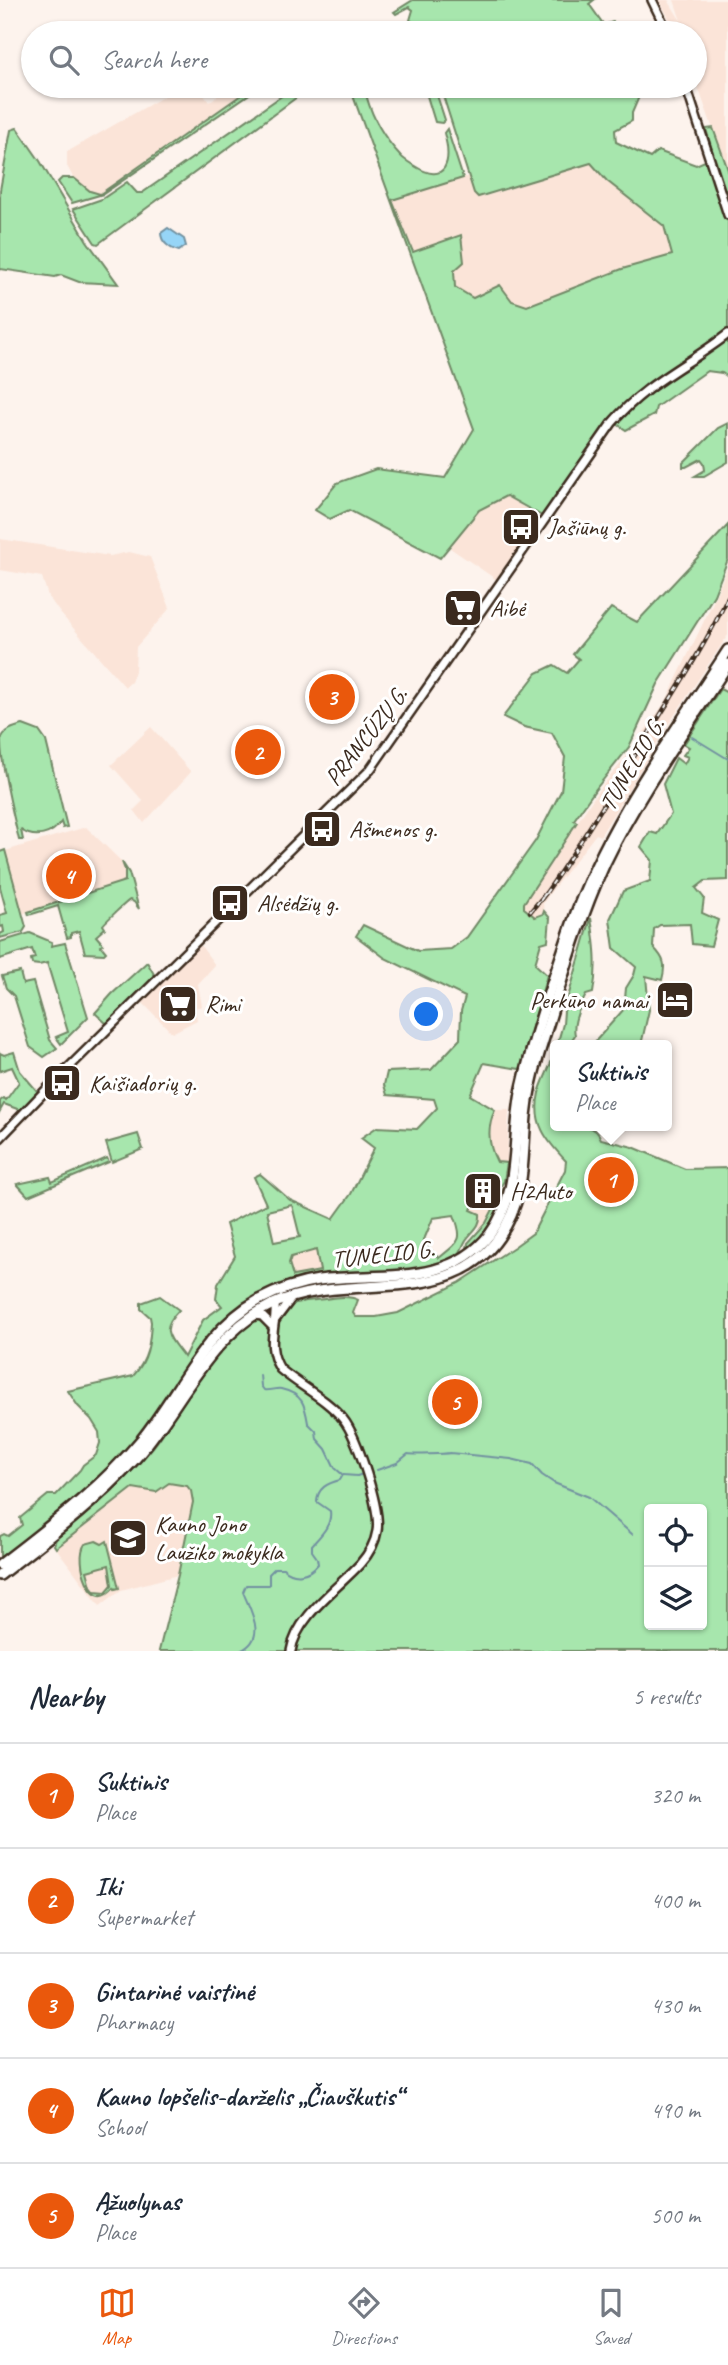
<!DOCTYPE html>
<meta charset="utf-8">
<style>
:root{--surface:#fff;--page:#f6f6f7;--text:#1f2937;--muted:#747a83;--line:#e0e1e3;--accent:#ea580c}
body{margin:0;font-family:Caveat,sans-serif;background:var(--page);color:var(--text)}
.controls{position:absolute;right:21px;bottom:21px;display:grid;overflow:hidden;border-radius:7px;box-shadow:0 2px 5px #0004}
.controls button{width:63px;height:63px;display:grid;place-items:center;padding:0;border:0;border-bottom:2px solid var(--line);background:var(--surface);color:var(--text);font:35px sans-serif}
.you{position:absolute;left:427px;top:1015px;width:24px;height:24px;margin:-18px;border:5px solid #fff;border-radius:50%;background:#1a73e8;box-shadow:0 0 0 10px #1a73e833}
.badge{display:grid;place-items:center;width:46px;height:46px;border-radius:50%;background:var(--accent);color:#fff;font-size:23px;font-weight:700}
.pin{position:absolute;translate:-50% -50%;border:4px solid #fff;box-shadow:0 2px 7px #0006}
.popup{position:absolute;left:550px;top:1040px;width:122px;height:91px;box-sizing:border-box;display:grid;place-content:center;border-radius:7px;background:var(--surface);filter:drop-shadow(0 2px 5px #0005);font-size:23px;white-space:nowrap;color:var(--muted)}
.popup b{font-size:26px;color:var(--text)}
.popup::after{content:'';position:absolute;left:50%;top:100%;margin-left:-14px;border:14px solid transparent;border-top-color:var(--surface)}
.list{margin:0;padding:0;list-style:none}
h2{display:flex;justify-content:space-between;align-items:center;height:91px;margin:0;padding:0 28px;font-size:30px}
h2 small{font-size:23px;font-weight:400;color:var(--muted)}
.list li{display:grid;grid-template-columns:46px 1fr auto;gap:21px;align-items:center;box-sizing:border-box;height:105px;padding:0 28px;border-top:2px solid var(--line)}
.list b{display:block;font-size:26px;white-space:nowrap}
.list p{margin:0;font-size:23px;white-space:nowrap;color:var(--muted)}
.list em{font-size:23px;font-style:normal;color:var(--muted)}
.icon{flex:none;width:38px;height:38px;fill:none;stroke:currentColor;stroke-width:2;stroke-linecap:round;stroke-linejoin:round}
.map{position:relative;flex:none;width:728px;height:1651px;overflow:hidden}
.search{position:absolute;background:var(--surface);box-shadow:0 2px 5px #0004;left:21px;right:21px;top:21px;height:77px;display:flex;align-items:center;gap:18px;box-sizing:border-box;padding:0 24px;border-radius:38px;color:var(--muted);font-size:26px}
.sheet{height:616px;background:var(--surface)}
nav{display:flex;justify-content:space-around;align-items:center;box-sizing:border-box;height:98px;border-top:2px solid var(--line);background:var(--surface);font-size:19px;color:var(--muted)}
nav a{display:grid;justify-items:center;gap:4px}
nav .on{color:var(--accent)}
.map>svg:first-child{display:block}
</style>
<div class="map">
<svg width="728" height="1651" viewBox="0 0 728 1651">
<rect width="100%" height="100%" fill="#fdf3ed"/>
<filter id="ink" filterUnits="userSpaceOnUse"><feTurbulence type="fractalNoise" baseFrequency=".0143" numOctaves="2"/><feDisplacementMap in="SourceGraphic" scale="14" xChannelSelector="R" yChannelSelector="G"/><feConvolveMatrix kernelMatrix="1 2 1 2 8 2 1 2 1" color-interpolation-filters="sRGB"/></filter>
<g filter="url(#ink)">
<g fill="#fbe4d8">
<polygon points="659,0 668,0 681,21 674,0 728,0 728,170 695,79 695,33 677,33"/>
<polygon points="182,86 197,86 209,102 231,86 254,86 99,194 90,191 75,181 67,166 67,152"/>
<polygon points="591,163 607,181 664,226 672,255 622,269 527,306 512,301 472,298 455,287 454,271 414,253 392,200 469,176 474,193 482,197"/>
<polygon points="506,496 530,511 524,513 522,545 497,580 450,548 479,510"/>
<polygon points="0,539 110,556 129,552 150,557 170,608 136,647 135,671 131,682 125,687 60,613 48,596 42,577 0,570"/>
<polygon points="728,566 728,635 668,725 600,836 596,834 550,893 543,904 544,911 535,917 524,908 525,902 598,791 627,756 666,701 713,602"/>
<polygon points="151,727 191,772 144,823 134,810 143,801 111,765"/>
<polygon points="86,827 122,862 125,870 125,881 22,914 5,851"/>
<polygon points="201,946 215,965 198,984 202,1006 195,1008 197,1020 172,1033 141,1001 197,947"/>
<polygon points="495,1110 509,1110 507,1163 497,1162 490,1144 491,1119"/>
<polygon points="483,1182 502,1190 491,1215 482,1228 479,1227 480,1221 471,1210"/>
<polygon points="316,1250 320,1271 293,1276 289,1263 291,1257"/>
<polygon points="169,1483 187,1486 191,1491 193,1501 178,1575 121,1590 100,1606 56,1548 133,1488 155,1492"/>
</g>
<g fill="#a7e6ad" stroke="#718866" stroke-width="2" fill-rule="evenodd">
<polygon points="413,0 594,0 589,4 604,25 613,22 621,33 423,33 421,28 410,20 413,10 409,7 396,14 394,12"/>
<polygon points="254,86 261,86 103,194 72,203 58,182 62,178 74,178 90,191 100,194"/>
<path d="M296,86H364L372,88L367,98C373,119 385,139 400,155C403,159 408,162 413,165C447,187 452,161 444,133L447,129L463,178L392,200L413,252L461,235L464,262L454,271L455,287L473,298L500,285L512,301L527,306L622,269L672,255L664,226L607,181L591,163L478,197L474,193L440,86H639L641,92L632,113V121L615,130L616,142L650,158L658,151L696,165L714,157L706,129L713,128L728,170V377L722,373L707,371L656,407L654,415L626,430L611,420L542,516L506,496L479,510L440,558L349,510L330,519L315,510L337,483L376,469L445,478L474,429L352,93L312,86L98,244L95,243L73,209L102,199L127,182L137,193H142Z"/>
<polygon points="424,86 434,86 445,120 442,123 435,122"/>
<polygon points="17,128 40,161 87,241 118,284 79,282 61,275 55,277 0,269 0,190 11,130"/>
<polygon points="728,423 728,462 704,476 695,476 705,470 704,463 701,459 686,467 683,467 683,463 718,428"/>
<path d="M728,525V559L714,595L658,684L629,747L595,790L574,820L577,822L524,903V908L535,917L543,914L544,911L550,918L548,941L541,943L535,964L547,975L520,1069L484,1063L470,1095L495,1110C487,1127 488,1145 497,1162L507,1163L504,1181L499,1189L482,1183L471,1210L480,1214C481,1227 473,1230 466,1240C463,1245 461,1251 458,1257L424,1271L328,1276L239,1308L226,1318L199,1348L153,1418L106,1471L80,1496L0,1559V1536L4,1534L8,1536L22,1525L20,1518L48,1495H56L80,1470L83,1465L96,1455L100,1443L99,1432L91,1419L78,1406L68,1391L133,1376C148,1360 150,1343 151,1322L150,1317L141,1309V1303L160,1296L179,1310C159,1330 169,1337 184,1357L203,1320L222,1306L216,1299L218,1284L235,1256L226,1224L266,1204L254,1177L260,1174L290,1200L333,1219L351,1194L374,1148L361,1138L377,1127L417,1129L437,1108L434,1099L387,1095L384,1085L387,1072L431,1070L460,1039L461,1011L465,997L385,958L356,936L363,925L418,951L451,949L467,937L536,840L561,791L565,757L552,733L524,727L503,717L537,673L554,665L567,673L579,659L573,654L611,608L637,622ZM292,1205L300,1237L274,1242L267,1211ZM454,1215C464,1240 460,1241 439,1258L423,1242L433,1218ZM316,1250L320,1271L293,1276L289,1263L291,1257Z"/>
<path d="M720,689L728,693V880L705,881L696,888L704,898L702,913L718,920L711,946L692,944L690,924L660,925L654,929L653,947C665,959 666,965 662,980L646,976L649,1010L641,1045H592L624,1009L626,988L634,975L636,967L614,948L610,919L623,891L650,881L652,860L641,847L650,832L657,834L671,814L663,784L676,758L684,764L688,757L683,755L689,747L684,744Z"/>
<path d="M23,725L39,731L46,741L67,827L63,828L61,822C52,835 35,840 21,830L23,840H19C14,819 0,760 1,740C4,730 14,727 23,725Z"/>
<polygon points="5,850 26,927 23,932 0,938 0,934 4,932 3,926 0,927 0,915 7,913 0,887 0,852"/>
<path d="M122,862L129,873L139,909L134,902L130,900C127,901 104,923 103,925L105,928L96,936L103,944L101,946L106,952L104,954L85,953L79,931L71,933V937L67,938L58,906L29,915L28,912L125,881V870Z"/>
<path d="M591,918C595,943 598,968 593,993L586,995C580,1006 572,1023 575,1035L569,1044L571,1045H557L563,1024L564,1011Z"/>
<polygon points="30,933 52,942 51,946 65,943 88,1017 61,1044 56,1037 68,1032 47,963 39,965 32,964 31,959 35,958 32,949 0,959 0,942"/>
<polygon points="147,962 155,976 107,1024 95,1013 112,994"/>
<polygon points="20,972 23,984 33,982 50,1040 57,1048 44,1057 30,1047 14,996 6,988 2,976"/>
<path d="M555,1051V1126C573,1126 594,1120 601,1139L633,1147L685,1169L728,1168V1651H159L178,1575L193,1502L191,1491L187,1486L169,1483L156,1492L133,1488L56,1548L54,1545L56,1539C91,1510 124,1482 153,1447C163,1435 171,1420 180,1407C214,1354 247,1305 316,1300C329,1299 347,1294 358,1300L353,1313L356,1317H376L398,1313L459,1283L514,1247L533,1233L565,1170L566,1161C546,1140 532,1123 539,1093C543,1079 551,1066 555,1051ZM649,1509H702V1625H649Z"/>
<polygon points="14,1052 20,1071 38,1092 20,1110 4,1104 0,1111 0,1101 4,1098 6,1100 19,1082 12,1067 0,1071 0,1053 4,1055"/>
<polygon points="138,1134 143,1149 112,1162 106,1143"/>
<polygon points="107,1158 109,1162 28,1196 17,1184 50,1177 52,1182"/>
<path d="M506,1184C509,1206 487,1233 470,1249L467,1248L468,1243L486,1223Z"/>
<path d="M96,1541L102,1544L107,1541L119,1588L115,1589L114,1587C91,1616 74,1559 85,1544ZM109,1565L112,1585L106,1592L95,1591L91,1586L87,1571Z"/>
</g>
<path fill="#96d5f7" stroke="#7291a0" stroke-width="2" d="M168,228L184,239L186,246L179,251C170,249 161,242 161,233Z"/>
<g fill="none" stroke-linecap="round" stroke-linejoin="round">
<g stroke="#7291a0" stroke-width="2">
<polyline points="692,737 728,759"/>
<path d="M377,1470L397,1463L408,1454C414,1455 445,1454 450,1453L511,1459L532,1464L542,1475L554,1483L589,1497L632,1534"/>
<polyline points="343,1475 357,1476 363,1474"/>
<path d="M240,1651C268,1638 251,1612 243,1592L246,1585H269V1574L275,1568H283C294,1578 308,1576 318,1564L317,1558L312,1551V1545C321,1535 332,1525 330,1511L317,1502C317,1488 328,1483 340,1480L343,1475L335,1468L326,1449L317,1439L316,1431L308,1423C305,1405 303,1394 281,1389C276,1388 270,1391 264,1390L261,1386L260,1375"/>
</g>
<g stroke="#3b2a1e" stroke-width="12">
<g id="minor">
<polyline points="652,0 668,33"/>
<polyline points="686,86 728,215"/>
<path d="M0,1138L48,1088L370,770L612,423C647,382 687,366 728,334"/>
<path d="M275,1303C277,1329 265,1344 280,1369C300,1386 327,1399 343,1419C357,1436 381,1510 377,1531C375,1544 368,1555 360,1564C337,1589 296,1617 291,1651"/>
<polyline points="255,1315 262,1316 273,1327"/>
<polyline points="275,1320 291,1299"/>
</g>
</g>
<g stroke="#3b2a1e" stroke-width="14">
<g id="major">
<path d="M0,1565C50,1526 101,1488 142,1439C180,1392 204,1330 259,1300C278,1290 298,1283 319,1280C377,1272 449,1288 490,1234C522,1191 511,1138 522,1088C534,1034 554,977 572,924C607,824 671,738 728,650"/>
<path d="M0,1575C46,1539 94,1504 134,1460C180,1409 206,1337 271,1305C343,1269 449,1311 499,1237C526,1198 522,1161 526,1116C528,1095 533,1074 539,1054C559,990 577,924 605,863C639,793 686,729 728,664"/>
</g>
</g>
<use href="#minor" stroke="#fff" stroke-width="7"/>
<use href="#major" stroke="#fff" stroke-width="9"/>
<g stroke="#3b2a1e" stroke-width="4.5">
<g id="rail">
<path d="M540,901C576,852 606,800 639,749C670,699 703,650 728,597"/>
<polyline points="530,912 546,893"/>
</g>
</g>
<use href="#rail" stroke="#fff" stroke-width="2" stroke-dasharray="5" stroke-linecap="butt"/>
</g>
</g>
<defs>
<g id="bus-square" transform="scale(2.0125)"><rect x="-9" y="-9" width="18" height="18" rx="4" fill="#3b2a1e" stroke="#fff"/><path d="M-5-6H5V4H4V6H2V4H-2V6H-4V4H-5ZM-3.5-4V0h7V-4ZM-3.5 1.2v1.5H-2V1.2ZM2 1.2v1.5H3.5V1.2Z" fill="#fff"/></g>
<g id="supermarket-square" transform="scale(2.0125)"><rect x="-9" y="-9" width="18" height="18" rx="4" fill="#3b2a1e" stroke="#fff"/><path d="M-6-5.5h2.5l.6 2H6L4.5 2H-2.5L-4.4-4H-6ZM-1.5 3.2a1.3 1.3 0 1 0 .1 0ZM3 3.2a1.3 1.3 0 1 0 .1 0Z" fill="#fff"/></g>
<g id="hotel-square" transform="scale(2.0125)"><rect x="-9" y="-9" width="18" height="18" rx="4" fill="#3b2a1e" stroke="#fff"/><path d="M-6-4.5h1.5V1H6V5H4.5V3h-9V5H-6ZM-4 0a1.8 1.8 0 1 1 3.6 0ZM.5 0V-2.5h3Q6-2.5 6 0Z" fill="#fff"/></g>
<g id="building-square" transform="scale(2.0125)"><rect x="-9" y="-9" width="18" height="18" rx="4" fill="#3b2a1e" stroke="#fff"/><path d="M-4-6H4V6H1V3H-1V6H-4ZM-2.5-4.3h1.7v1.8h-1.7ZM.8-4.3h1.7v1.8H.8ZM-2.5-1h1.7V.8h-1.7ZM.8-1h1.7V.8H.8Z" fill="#fff"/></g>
<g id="school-square" transform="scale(2.0125)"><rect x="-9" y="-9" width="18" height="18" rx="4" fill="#3b2a1e" stroke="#fff"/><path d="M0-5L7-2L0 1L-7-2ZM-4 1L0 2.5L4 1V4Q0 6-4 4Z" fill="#fff"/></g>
</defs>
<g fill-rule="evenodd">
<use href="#bus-square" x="521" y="527"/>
<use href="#supermarket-square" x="463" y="608"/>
<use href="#bus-square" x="322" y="829"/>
<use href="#bus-square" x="230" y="903"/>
<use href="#hotel-square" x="675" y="1000"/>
<use href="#supermarket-square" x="178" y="1004"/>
<use href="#bus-square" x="62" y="1083"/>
<use href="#building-square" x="483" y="1191"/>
<use href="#school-square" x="128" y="1538"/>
</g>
<g text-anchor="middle" stroke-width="6" stroke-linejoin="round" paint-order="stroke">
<g font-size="24" fill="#3b2a1e" stroke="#fff" text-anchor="start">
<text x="548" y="535">Jašiūnų g.</text>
<text x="490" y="616">Aibė</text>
<text x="349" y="837">Ašmenos g.</text>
<text x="257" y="911">Alsėdžių g.</text>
<text x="648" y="1008" text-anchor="end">Perkūno namai</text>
<text x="205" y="1012">Rimi</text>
<text x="89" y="1091">Kaišiadorių g.</text>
<text x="510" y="1199">H2Auto</text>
<text x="155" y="1532">Kauno Jono<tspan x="155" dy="28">Laužiko mokykla</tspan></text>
</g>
<g font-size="24" fill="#3b2a1e" stroke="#fff">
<text transform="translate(366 736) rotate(-52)" y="8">PRANCŪZŲ G.</text>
<text transform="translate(632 764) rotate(-59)" y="8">TUNELIO G.</text>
<text transform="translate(383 1254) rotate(-6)" y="8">TUNELIO G.</text>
</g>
</g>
</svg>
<div class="controls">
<button><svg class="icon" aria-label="locate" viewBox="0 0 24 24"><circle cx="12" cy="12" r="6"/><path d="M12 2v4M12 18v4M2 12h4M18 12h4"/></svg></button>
<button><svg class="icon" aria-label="layers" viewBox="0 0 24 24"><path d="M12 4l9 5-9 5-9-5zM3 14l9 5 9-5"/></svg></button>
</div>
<div class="you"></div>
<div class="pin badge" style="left:611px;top:1180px">1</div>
<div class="popup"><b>Suktinis</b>Place</div>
<div class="pin badge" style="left:258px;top:752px">2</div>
<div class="pin badge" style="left:332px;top:697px">3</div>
<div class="pin badge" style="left:69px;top:876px">4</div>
<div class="pin badge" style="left:455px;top:1402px">5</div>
<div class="search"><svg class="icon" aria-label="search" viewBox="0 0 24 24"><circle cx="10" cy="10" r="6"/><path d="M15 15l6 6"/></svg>Search here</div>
</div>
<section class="sheet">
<h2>Nearby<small>5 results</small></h2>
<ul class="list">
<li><span class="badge">1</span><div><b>Suktinis</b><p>Place</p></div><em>320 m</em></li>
<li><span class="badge">2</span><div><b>Iki</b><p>Supermarket</p></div><em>400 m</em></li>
<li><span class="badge">3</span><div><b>Gintarinė vaistinė</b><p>Pharmacy</p></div><em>430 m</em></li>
<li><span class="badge">4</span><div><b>Kauno lopšelis-darželis „Čiauškutis“</b><p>School</p></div><em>490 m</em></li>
<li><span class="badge">5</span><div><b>Ąžuolynas</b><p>Place</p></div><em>500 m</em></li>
</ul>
</section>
<nav>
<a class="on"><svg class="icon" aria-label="map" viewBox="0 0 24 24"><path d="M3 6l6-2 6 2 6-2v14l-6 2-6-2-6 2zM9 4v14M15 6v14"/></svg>Map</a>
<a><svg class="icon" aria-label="directions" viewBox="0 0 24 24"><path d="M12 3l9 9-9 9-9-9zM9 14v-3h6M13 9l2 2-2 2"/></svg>Directions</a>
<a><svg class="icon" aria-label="saved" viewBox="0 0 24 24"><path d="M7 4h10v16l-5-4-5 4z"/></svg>Saved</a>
</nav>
